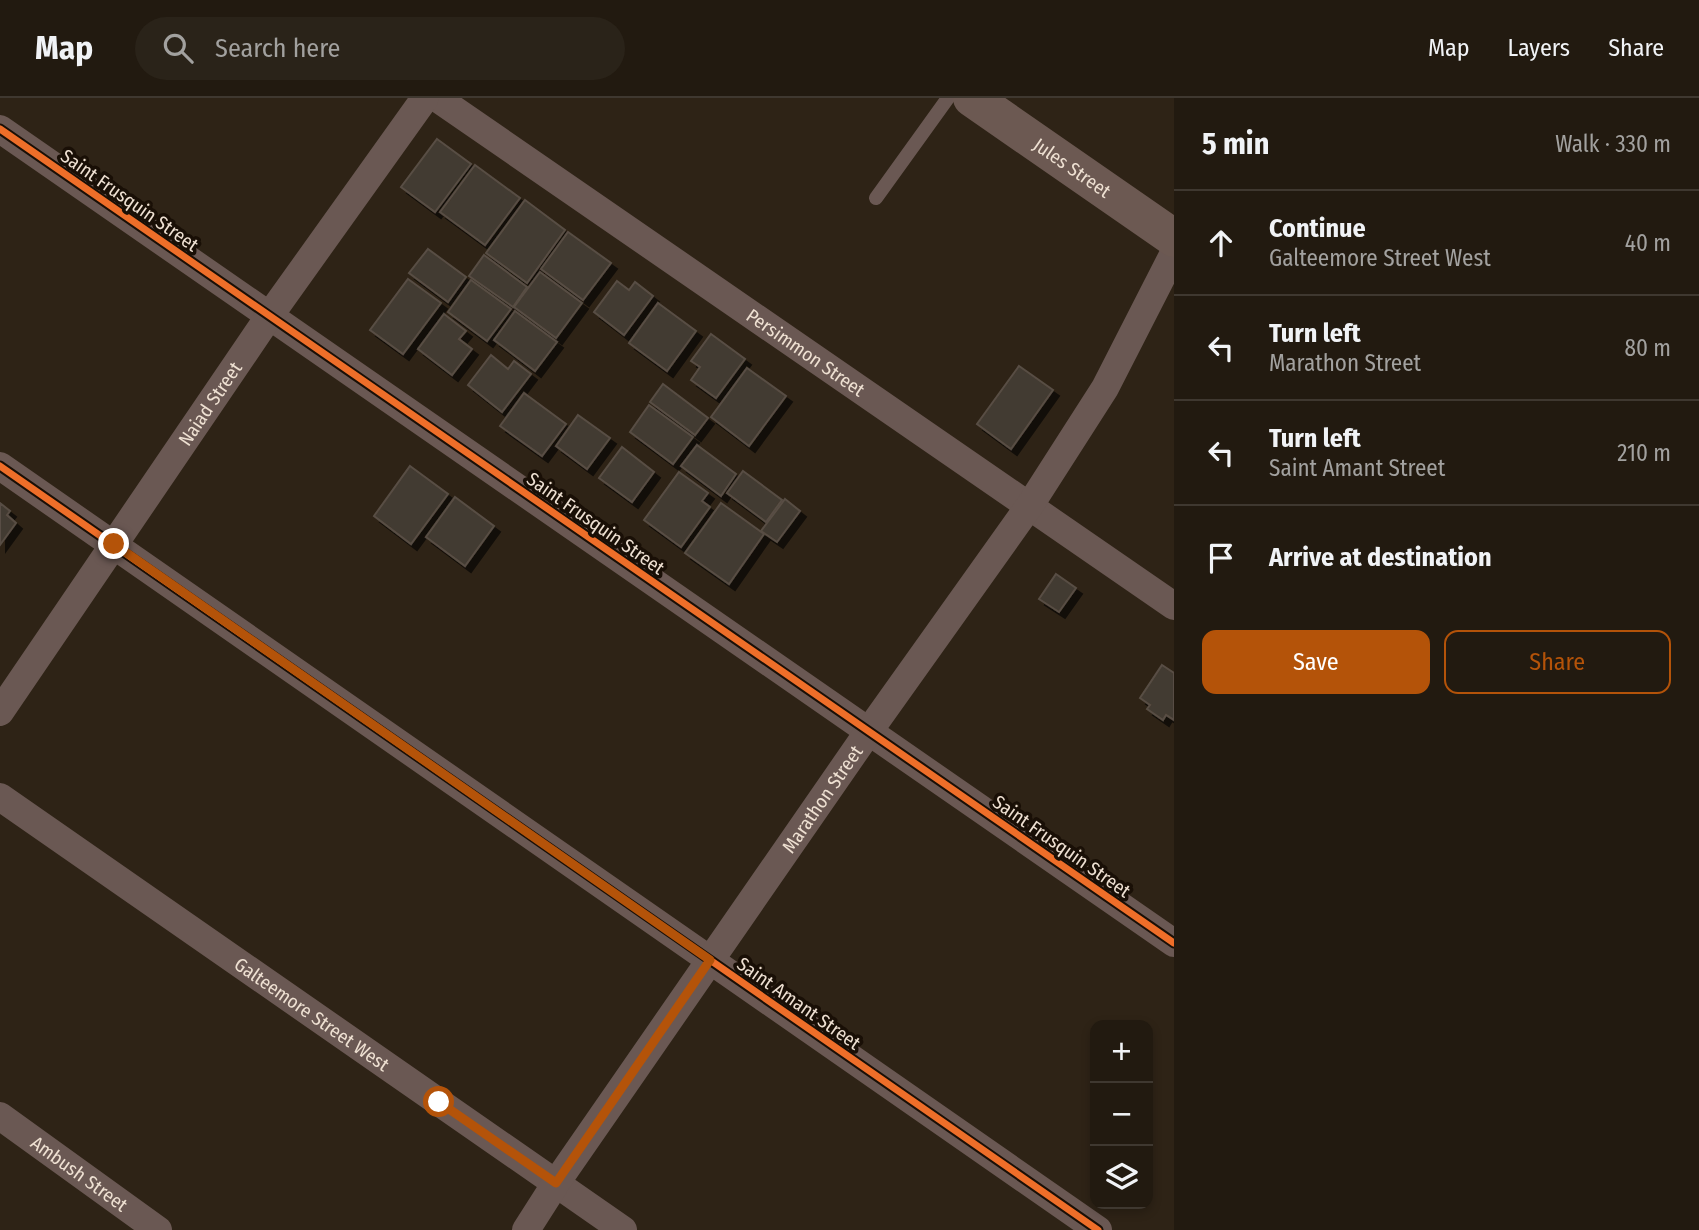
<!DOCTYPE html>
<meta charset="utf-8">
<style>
:root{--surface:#221a10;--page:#2a2319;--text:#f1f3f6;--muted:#a2a19f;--line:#3f3830;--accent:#b45309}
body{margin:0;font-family:"Fira Sans Condensed",sans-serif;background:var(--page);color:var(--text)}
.controls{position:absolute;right:21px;bottom:21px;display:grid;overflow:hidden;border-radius:14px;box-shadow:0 4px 10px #0003}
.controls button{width:63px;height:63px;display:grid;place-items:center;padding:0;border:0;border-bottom:2px solid var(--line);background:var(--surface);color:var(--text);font:35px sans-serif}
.stop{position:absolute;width:21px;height:21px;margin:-16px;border:5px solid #b45309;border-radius:50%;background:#fff}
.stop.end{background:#b45309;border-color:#fff;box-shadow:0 2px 7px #0008}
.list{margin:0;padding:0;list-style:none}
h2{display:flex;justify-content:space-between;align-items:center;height:91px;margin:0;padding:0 28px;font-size:30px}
h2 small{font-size:23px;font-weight:400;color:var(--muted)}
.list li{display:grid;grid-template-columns:46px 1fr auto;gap:21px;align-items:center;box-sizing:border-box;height:105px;padding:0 28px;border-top:2px solid var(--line)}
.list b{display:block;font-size:26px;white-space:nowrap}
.list p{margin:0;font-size:23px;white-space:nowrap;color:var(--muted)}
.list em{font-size:23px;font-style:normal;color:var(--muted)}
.actions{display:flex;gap:14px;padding:21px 28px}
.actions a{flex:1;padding:16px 0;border:2px solid var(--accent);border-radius:14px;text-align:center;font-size:24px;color:var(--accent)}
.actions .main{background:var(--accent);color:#fff}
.icon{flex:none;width:38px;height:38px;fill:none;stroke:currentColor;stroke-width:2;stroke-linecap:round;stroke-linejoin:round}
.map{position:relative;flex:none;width:1174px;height:1132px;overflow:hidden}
header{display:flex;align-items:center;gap:42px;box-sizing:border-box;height:98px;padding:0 35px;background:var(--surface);border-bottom:2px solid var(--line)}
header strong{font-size:33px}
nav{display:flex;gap:38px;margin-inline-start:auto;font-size:24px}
.search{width:490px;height:63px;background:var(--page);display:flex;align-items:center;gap:18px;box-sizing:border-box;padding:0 24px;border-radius:38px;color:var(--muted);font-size:26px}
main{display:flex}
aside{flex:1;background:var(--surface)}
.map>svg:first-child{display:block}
</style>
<header>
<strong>Map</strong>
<div class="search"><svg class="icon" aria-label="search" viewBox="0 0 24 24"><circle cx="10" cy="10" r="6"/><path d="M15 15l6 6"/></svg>Search here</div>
<nav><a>Map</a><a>Layers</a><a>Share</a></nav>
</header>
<main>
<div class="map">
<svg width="1174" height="1132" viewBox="0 0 1174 1132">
<defs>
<filter id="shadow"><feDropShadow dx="6" dy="6" stdDeviation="0" flood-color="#0009"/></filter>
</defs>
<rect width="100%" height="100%" fill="#2e2316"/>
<g fill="#433a30" stroke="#584e44" stroke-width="2" filter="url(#shadow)">
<polygon points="437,41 471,66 435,114 401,89"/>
<polygon points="475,67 520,100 485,147 440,114"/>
<polygon points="525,102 565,132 527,185 486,155"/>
<polygon points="568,134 611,165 583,202 541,171"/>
<polygon points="428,151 466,179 448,204 409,175"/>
<polygon points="484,157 527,189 513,209 469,178"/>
<polygon points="540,174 582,205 556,240 514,209"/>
<polygon points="408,181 441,205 403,256 370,232"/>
<polygon points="471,182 511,211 487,243 448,214"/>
<polygon points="617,183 629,192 635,184 653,198 624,237 594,214"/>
<polygon points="658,205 696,233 667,273 629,245"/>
<polygon points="515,213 557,244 535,273 494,242"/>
<polygon points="444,216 466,233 459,241 472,251 452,277 418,251"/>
<polygon points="711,236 745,261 716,300 691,282 700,269 691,263"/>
<polygon points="491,257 508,271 514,263 531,276 502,314 468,287"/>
<polygon points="1019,268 1053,292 1011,351 977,326"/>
<polygon points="747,270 786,298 749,348 711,319"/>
<polygon points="663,286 708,320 695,337 650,304"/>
<polygon points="524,295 566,326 542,358 500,328"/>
<polygon points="649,307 693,339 673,366 630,334"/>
<polygon points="578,317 610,340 587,371 556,348"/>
<polygon points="697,347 736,376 721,398 681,368"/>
<polygon points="622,349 654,374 632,404 599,380"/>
<polygon points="410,368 448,396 411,446 374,418"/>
<polygon points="743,373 782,402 766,424 727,395"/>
<polygon points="679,374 708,395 702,403 710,409 681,449 644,422"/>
<polygon points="455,399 494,428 465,468 426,439"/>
<polygon points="785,401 800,413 777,444 761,433"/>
<polygon points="0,405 10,413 7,417 16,425 0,447"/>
<polygon points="721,405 764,436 729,486 685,455"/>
<polygon points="1056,476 1076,490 1059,514 1039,501"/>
<polygon points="1162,567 1174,575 1174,622 1166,617 1163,622 1147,611 1150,607 1140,600"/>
</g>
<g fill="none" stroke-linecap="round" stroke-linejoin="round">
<polyline stroke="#6a5853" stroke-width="14" points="876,100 948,0"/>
<g stroke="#6a5853" stroke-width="28">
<path id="s1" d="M437,0L1174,508"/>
<polyline points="0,31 1174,845"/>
<polyline points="0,368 1098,1132"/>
<path id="s2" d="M0,614L270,217L425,0"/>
<path id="s3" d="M0,699L623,1132"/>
<path id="s4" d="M0,1018L158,1132"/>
<path id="s5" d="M526,1132L556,1085L869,633L1030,407L1105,290L1174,155"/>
</g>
<path stroke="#6c5952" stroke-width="38" id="s6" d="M972,0L1174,140"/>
<g stroke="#190f06" stroke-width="11">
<g id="cycleway">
<polyline points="0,31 1174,845"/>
<polyline points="0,368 1098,1132"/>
</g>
</g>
<use href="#cycleway" stroke="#ee6e29" stroke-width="7"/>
</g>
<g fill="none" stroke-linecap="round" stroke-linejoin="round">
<polyline stroke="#b45309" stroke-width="9" points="114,446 710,862 556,1085 439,1004"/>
</g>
<g text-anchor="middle" stroke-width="7" stroke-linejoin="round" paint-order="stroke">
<g font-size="19" fill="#eee0d2" stroke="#190f06">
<text dy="7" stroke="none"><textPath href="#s6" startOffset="122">Jules Street</textPath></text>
<text transform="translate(130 102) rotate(35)" y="7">Saint Frusquin Street</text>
<text dy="7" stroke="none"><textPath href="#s1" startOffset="448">Persimmon Street</textPath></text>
<text dy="7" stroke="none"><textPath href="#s2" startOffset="373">Naiad Street</textPath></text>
<text transform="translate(596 425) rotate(35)" y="7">Saint Frusquin Street</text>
<text dy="7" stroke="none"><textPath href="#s5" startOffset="523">Marathon Street</textPath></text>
<text transform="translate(1062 748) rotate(35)" y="7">Saint Frusquin Street</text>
<text transform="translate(799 905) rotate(35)" y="7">Saint Amant Street</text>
<text dy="7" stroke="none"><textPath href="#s3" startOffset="380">Galteemore Street West</textPath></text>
<text dy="7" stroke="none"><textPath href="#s4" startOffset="98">Ambush Street</textPath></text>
</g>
</g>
</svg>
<div class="controls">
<button>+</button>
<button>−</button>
<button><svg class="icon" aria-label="layers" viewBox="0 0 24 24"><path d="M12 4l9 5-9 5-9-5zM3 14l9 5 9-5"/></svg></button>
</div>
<div class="stop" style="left:439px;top:1004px"></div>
<div class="stop end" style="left:114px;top:446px"></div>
</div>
<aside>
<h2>5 min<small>Walk · 330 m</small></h2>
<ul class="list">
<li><svg class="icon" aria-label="ahead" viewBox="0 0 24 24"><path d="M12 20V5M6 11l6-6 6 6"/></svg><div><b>Continue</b><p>Galteemore Street West</p></div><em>40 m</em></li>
<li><svg class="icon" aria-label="left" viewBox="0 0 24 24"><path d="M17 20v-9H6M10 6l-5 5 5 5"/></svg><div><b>Turn left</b><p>Marathon Street</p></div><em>80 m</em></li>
<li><svg class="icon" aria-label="left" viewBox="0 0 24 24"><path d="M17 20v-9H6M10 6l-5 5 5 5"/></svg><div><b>Turn left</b><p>Saint Amant Street</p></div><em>210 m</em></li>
<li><svg class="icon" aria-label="arrive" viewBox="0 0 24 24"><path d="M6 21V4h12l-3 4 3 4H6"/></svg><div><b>Arrive at destination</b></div></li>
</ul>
<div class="actions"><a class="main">Save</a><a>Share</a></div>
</aside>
</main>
